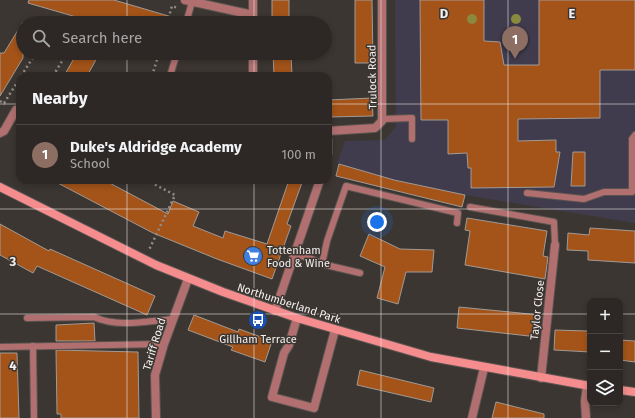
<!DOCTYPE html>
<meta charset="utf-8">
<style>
:root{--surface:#2d2826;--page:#393432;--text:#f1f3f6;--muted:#a7a6a7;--line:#484443;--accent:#ea580c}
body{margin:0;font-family:"Fira Sans",sans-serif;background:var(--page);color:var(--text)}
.controls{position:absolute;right:12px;bottom:12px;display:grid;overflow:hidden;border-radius:8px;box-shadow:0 2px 6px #0003}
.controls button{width:36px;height:36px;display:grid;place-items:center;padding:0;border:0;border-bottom:1px solid var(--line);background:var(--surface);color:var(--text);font:20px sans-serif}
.you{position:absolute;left:377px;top:222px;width:14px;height:14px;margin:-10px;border:3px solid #fff;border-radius:50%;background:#1a73e8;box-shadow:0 0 0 6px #1a73e833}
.badge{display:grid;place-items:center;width:26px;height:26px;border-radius:50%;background:var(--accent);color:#fff;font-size:13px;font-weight:700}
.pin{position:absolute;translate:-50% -33px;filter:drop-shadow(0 1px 2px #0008)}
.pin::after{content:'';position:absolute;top:21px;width:14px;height:12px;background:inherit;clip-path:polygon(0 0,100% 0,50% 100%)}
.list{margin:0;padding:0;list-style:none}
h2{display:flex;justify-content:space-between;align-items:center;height:52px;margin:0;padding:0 16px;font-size:17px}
h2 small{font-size:13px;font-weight:400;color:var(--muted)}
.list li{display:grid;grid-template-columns:26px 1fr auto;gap:12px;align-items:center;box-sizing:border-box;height:60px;padding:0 16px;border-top:1px solid var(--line)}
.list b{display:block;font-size:15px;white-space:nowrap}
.list p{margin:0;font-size:13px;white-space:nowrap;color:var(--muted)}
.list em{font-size:13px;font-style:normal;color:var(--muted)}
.icon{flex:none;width:22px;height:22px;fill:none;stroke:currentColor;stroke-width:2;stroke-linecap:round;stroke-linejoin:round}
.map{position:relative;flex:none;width:635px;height:418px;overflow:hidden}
.search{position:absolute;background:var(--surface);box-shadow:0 2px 6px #0003;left:16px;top:16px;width:316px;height:44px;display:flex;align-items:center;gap:10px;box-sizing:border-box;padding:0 14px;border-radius:22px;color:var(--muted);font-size:15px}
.panel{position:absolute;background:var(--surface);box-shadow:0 2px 6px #0003;left:16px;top:72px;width:316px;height:112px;border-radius:12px}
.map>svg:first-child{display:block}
</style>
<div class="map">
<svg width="635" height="418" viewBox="0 0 635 418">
<rect width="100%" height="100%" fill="#3c3632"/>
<polygon fill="#403c4d" points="395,0 635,0 635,223 465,195 394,180 337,163 345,141 385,140 396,126"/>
<g fill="#a45419" stroke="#a19a95">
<polygon points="29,0 114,0 182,20 182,23 97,23 28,3"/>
<rect x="272" y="0" width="17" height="23"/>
<polygon points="355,0 372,0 373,63 355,63"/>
<polygon points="420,0 484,0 484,41 500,42 504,65 539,65 539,0 635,0 635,70 600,70 600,118 518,119 518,141 556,140 556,152 560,152 554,187 471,188 471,168 468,168 467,153 448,154 448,120 421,120"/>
<polygon points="23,22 23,58 0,96 0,53 4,53"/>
<polygon points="77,53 88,53 97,58 87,76 64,76"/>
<polygon points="273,53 291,53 292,76 274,76"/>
<polygon points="372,98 373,116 329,117 328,100"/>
<polygon points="573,152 585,152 585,186 571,186"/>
<polygon points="339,164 394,180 465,195 462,207 336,176"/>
<polygon points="52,180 104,180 168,214 173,201 199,212 193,226 223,238 225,231 267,244 289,180 303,180 287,224 291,226 272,279 217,259 153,233"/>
<polygon points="467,218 547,231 543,256 548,257 545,279 465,265 470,231 465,230"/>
<polygon points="0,224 49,251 50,249 155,296 147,315 37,266 33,273 0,255"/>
<polygon points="590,228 635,231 635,263 588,260 588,251 567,250 568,233 589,235"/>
<polygon points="369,234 400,249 434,250 432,272 406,272 398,304 377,298 385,267 360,256"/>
<polygon points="459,307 540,315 538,337 457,328"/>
<polygon points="194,315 238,332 239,329 272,341 265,362 231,350 233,347 188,330"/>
<polygon points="94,323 95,341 56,341 56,325"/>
<polygon points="555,330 588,331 587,336 590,336 590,352 554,350"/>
<polygon points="620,340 635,341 635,362 620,360"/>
<polygon points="56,350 138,352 139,418 61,418 61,414 57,414"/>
<polygon points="0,353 17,353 19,418 0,418"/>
<polygon points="360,370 434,388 431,402 357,385"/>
<polygon points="496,402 544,414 544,418 492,418"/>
</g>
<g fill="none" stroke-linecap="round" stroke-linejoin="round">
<g stroke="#595450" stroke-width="8">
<g id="lane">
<polyline points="186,23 192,2"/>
<polyline points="170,76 177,53"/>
<polyline points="383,119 412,118 412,139"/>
<polyline points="527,193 584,199 604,192 632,192 632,139 635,135"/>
<polyline points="470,207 554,222 555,245"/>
<polyline points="295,254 312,259 322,264 360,273"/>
<polyline points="322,264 327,241 346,186 458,213 457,223"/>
<path d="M27,318L94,317C118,328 147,321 173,319"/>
<polyline points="33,346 34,418"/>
<polyline points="0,347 164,344"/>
</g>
</g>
<g stroke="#595450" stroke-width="10">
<g id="street">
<polyline points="185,0 253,15"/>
<polyline points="253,23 253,0"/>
<polyline points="253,53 253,76"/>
<polyline points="328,131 375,128 382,121 382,0"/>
<polyline points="0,133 4,131 16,110"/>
<polyline points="328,140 328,153"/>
<polyline points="275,311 320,180"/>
<polyline points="297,318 289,345 284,353 272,397 314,408 335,330"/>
<polyline points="541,378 555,245"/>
<polyline points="156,418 155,375 164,344 188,279"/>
<polyline points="472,418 484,368"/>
<polyline points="586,418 585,401 587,386"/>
</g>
</g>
<g stroke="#595450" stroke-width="10">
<g id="secondary">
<polyline points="0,187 156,265 223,292 297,318 431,357 590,386"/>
<polyline points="620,390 635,392"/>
</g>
</g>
<g stroke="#928d8a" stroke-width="2.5" stroke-dasharray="2 3" stroke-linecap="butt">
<polyline points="167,23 172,6 178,8"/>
<polyline points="21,76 36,53"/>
<polyline points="53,76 67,53"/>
<polyline points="152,76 159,53"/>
<polyline points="0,101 5,104"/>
<polyline points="4,103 20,78"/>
<polyline points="146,180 175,195 149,250"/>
</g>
<use href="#lane" stroke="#b1706f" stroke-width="6"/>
<use href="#street" stroke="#b1706f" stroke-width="8"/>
<use href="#secondary" stroke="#f58d8e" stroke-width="8"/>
</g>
<g fill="#8a8a3e">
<circle cx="472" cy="19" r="5"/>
<circle cx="516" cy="19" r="5"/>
</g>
<path fill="none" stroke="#f4f0ee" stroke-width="1" stroke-opacity="0.55" d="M127,0V23M254,0V23M381,0V418M508,0V418M127,53V76M254,53V76M0,104H20M328,104H635M127,180V418M254,180V418M0,209H635M0,314H590M620,314H635"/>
<defs>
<g id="supermarket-disc" transform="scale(1)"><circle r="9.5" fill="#3f7fe0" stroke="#3c3632"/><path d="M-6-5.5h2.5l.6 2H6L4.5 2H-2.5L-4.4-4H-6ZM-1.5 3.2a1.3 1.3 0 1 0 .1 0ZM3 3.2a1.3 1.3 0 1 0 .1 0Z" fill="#fff"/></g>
<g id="bus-disc" transform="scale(1)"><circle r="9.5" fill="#1a4fb4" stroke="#3c3632"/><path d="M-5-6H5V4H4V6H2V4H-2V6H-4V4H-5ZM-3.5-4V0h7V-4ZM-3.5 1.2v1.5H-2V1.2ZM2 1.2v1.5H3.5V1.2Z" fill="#fff"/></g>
</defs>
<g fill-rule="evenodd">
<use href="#supermarket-disc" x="253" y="256"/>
<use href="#bus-disc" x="258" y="320"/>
</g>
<g text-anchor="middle" stroke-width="3" stroke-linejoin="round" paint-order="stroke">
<g font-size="11" fill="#f4f0ee" stroke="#3c3632">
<text transform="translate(372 77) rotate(-91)" y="4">Trulock Road</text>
<text transform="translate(289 303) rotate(18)" y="4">Northumberland Park</text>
<text transform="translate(537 310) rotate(-84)" y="4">Taylor Close</text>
<text transform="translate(154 344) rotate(-73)" y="4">Tariff Road</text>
</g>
<g font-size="11" fill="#f4f0ee" stroke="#3c3632" text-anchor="start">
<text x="267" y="254">Tottenham<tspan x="267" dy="13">Food &amp; Wine</tspan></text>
<text x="258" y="343" text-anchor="middle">Gillham Terrace</text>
</g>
</g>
<g font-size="13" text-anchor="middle" font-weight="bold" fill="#f4f0ee" stroke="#3c3632" stroke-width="3" stroke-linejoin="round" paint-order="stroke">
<text x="444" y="18">D</text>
<text x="572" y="18">E</text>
<text x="13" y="266">3</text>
<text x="13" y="370">4</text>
</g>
</svg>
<div class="controls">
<button>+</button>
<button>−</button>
<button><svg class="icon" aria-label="layers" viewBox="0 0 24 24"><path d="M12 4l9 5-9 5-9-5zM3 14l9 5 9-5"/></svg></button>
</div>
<div class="you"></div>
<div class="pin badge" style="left:515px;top:59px;background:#8d6e63">1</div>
<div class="search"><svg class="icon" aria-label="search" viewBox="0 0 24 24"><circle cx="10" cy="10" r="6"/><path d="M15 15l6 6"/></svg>Search here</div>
<section class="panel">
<h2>Nearby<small></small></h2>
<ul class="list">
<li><span class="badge" style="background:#8d6e63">1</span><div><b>Duke's Aldridge Academy</b><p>School</p></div><em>100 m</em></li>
</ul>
</section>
</div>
